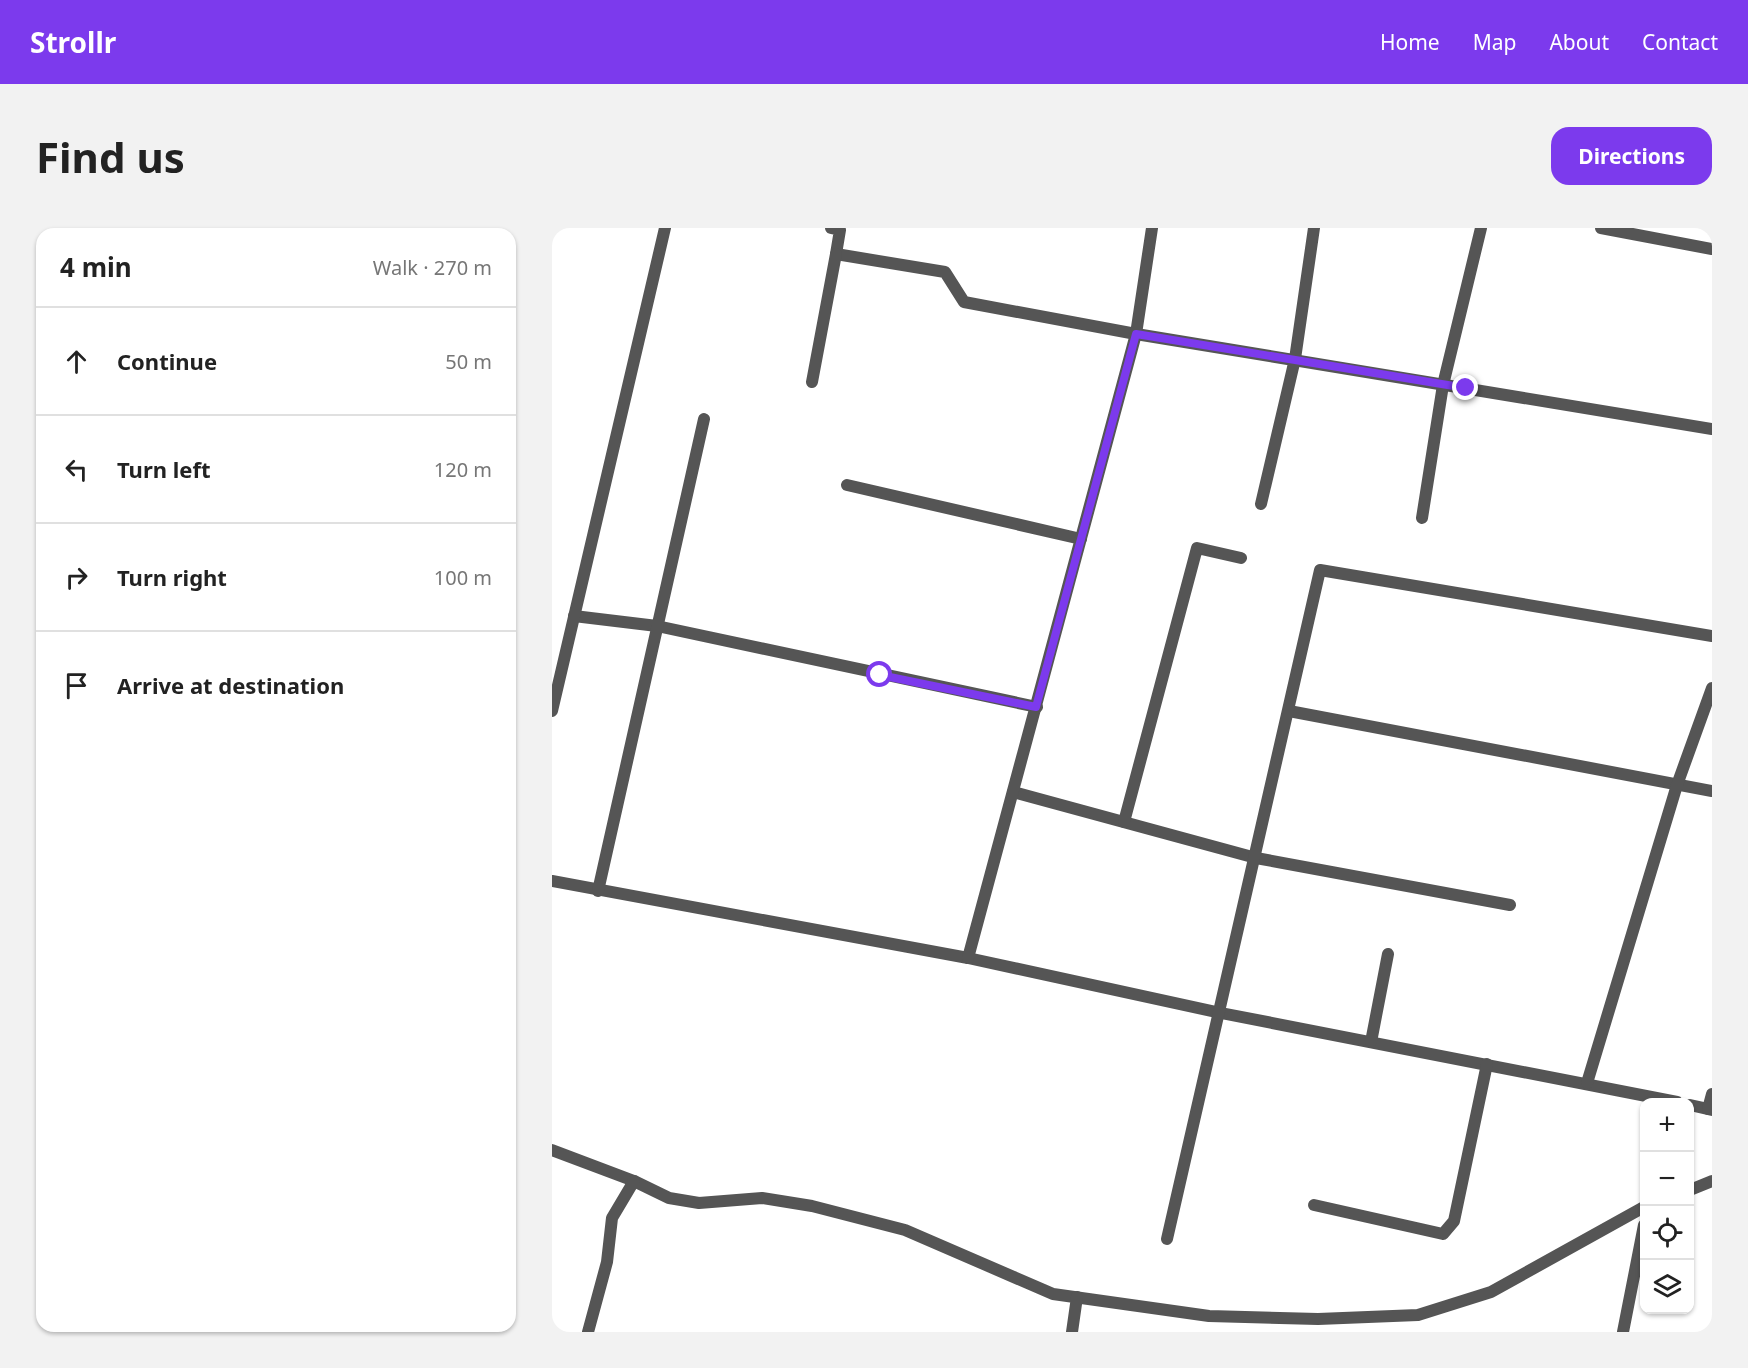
<!DOCTYPE html>
<meta charset="utf-8">
<style>
:root{--surface:#fff;--page:#f2f2f2;--text:#222;--muted:#767676;--line:#e0e0e0;--accent:#7c3aed}
body{margin:0;font-family:"Noto Sans",sans-serif;background:var(--page);color:var(--text)}
.controls{position:absolute;right:18px;bottom:18px;display:grid;overflow:hidden;border-radius:12px;box-shadow:0 2px 4px #0004}
.controls button{width:54px;height:54px;display:grid;place-items:center;padding:0;border:0;border-bottom:2px solid var(--line);background:var(--surface);color:var(--text);font:30px sans-serif}
.stop{position:absolute;width:18px;height:18px;margin:-14px;border:4px solid #7c3aed;border-radius:50%;background:#fff}
.stop.end{background:#7c3aed;border-color:#fff;box-shadow:0 2px 6px #0008}
.list{margin:0;padding:0;list-style:none}
h2{display:flex;justify-content:space-between;align-items:center;height:78px;margin:0;padding:0 24px;font-size:26px}
h2 small{font-size:20px;font-weight:400;color:var(--muted)}
.list li{display:grid;grid-template-columns:39px 1fr auto;gap:18px;align-items:center;box-sizing:border-box;height:108px;padding:0 24px;border-top:2px solid var(--line)}
.list b{display:block;font-size:22px;white-space:nowrap}
.list em{font-size:20px;font-style:normal;color:var(--muted)}
.icon{flex:none;width:33px;height:33px;fill:none;stroke:currentColor;stroke-width:2;stroke-linecap:round;stroke-linejoin:round}
.map{position:relative;flex:none;width:1160px;height:1104px;overflow:hidden;border-radius:18px}
header{display:flex;align-items:center;gap:36px;box-sizing:border-box;height:84px;padding:0 30px;background:var(--accent);color:#fff}
header strong{font-size:28px}
nav{display:flex;gap:33px;margin-inline-start:auto;font-size:21px}
.intro{display:flex;align-items:center;justify-content:space-between;box-sizing:border-box;height:144px;padding:0 36px}
h1{margin:0;font-size:42px}
.button{padding:15px 27px;border-radius:18px;background:var(--accent);color:#fff;font-size:21px;font-weight:700}
main{display:flex;gap:36px;padding:0 36px}
aside{flex:1;background:var(--surface);border-radius:18px;box-shadow:0 2px 4px #0004}
.map>svg:first-child{display:block}
</style>
<header>
<strong>Strollr</strong>
<nav><a>Home</a><a>Map</a><a>About</a><a>Contact</a></nav>
</header>
<div class="intro"><h1>Find us</h1><a class="button">Directions</a></div>
<main>
<aside>
<h2>4 min<small>Walk · 270 m</small></h2>
<ul class="list">
<li><svg class="icon" aria-label="ahead" viewBox="0 0 24 24"><path d="M12 20V5M6 11l6-6 6 6"/></svg><div><b>Continue</b></div><em>50 m</em></li>
<li><svg class="icon" aria-label="left" viewBox="0 0 24 24"><path d="M17 20v-9H6M10 6l-5 5 5 5"/></svg><div><b>Turn left</b></div><em>120 m</em></li>
<li><svg class="icon" aria-label="right" viewBox="0 0 24 24"><path d="M7 20v-9h11M14 6l5 5-5 5"/></svg><div><b>Turn right</b></div><em>100 m</em></li>
<li><svg class="icon" aria-label="arrive" viewBox="0 0 24 24"><path d="M6 21V4h12l-3 4 3 4H6"/></svg><div><b>Arrive at destination</b></div></li>
</ul>
</aside>
<div class="map">
<svg width="1160" height="1104" viewBox="0 0 1160 1104">
<rect width="100%" height="100%" fill="#fff"/>
<g fill="none" stroke-linecap="round" stroke-linejoin="round">
<g stroke="#555" stroke-width="12">
<polyline points="279,0 288,2 284,26 393,44 412,74 584,106 1160,201"/>
<polyline points="1049,0 1160,21"/>
<polyline points="260,154 284,26"/>
<polyline points="295,257 529,311"/>
<polyline points="709,276 743,131 762,0"/>
<polyline points="870,290 891,157 929,0"/>
<polyline points="22,388 105,398 485,479"/>
<polyline points="0,483 113,0"/>
<polyline points="737,483 1160,563"/>
<polyline points="461,564 704,630 958,677"/>
<polyline points="572,594 645,320 689,330"/>
<polyline points="0,653 416,730 669,785 1125,874"/>
<polyline points="46,663 152,191"/>
<polyline points="416,730 584,106 600,0"/>
<polyline points="819,814 836,726"/>
<polyline points="1035,855 1125,557 1160,460"/>
<polyline points="1138,877 1160,882"/>
<polyline points="1156,881 1160,866"/>
<polyline points="0,922 82,953 117,970 147,975 210,970 260,978 353,1002 501,1066 657,1088 766,1091 866,1087 939,1064 1092,979"/>
<polyline points="1138,962 1160,953"/>
<polyline points="762,977 891,1006 902,993 935,836"/>
<polyline points="615,1011 768,342 1160,408"/>
<polyline points="36,1104 55,1034 60,990 82,953"/>
<polyline points="520,1104 525,1069"/>
<polyline points="1071,1104 1092,997"/>
</g>
</g>
<g fill="none" stroke-linecap="round" stroke-linejoin="round">
<polyline stroke="#7c3aed" stroke-width="8" points="328,447 484,479 584,106 914,160"/>
</g>
</svg>
<div class="controls">
<button>+</button>
<button>−</button>
<button><svg class="icon" aria-label="locate" viewBox="0 0 24 24"><circle cx="12" cy="12" r="6"/><path d="M12 2v4M12 18v4M2 12h4M18 12h4"/></svg></button>
<button><svg class="icon" aria-label="layers" viewBox="0 0 24 24"><path d="M12 4l9 5-9 5-9-5zM3 14l9 5 9-5"/></svg></button>
</div>
<div class="stop" style="left:328px;top:447px"></div>
<div class="stop end" style="left:914px;top:160px"></div>
</div>
</main>
